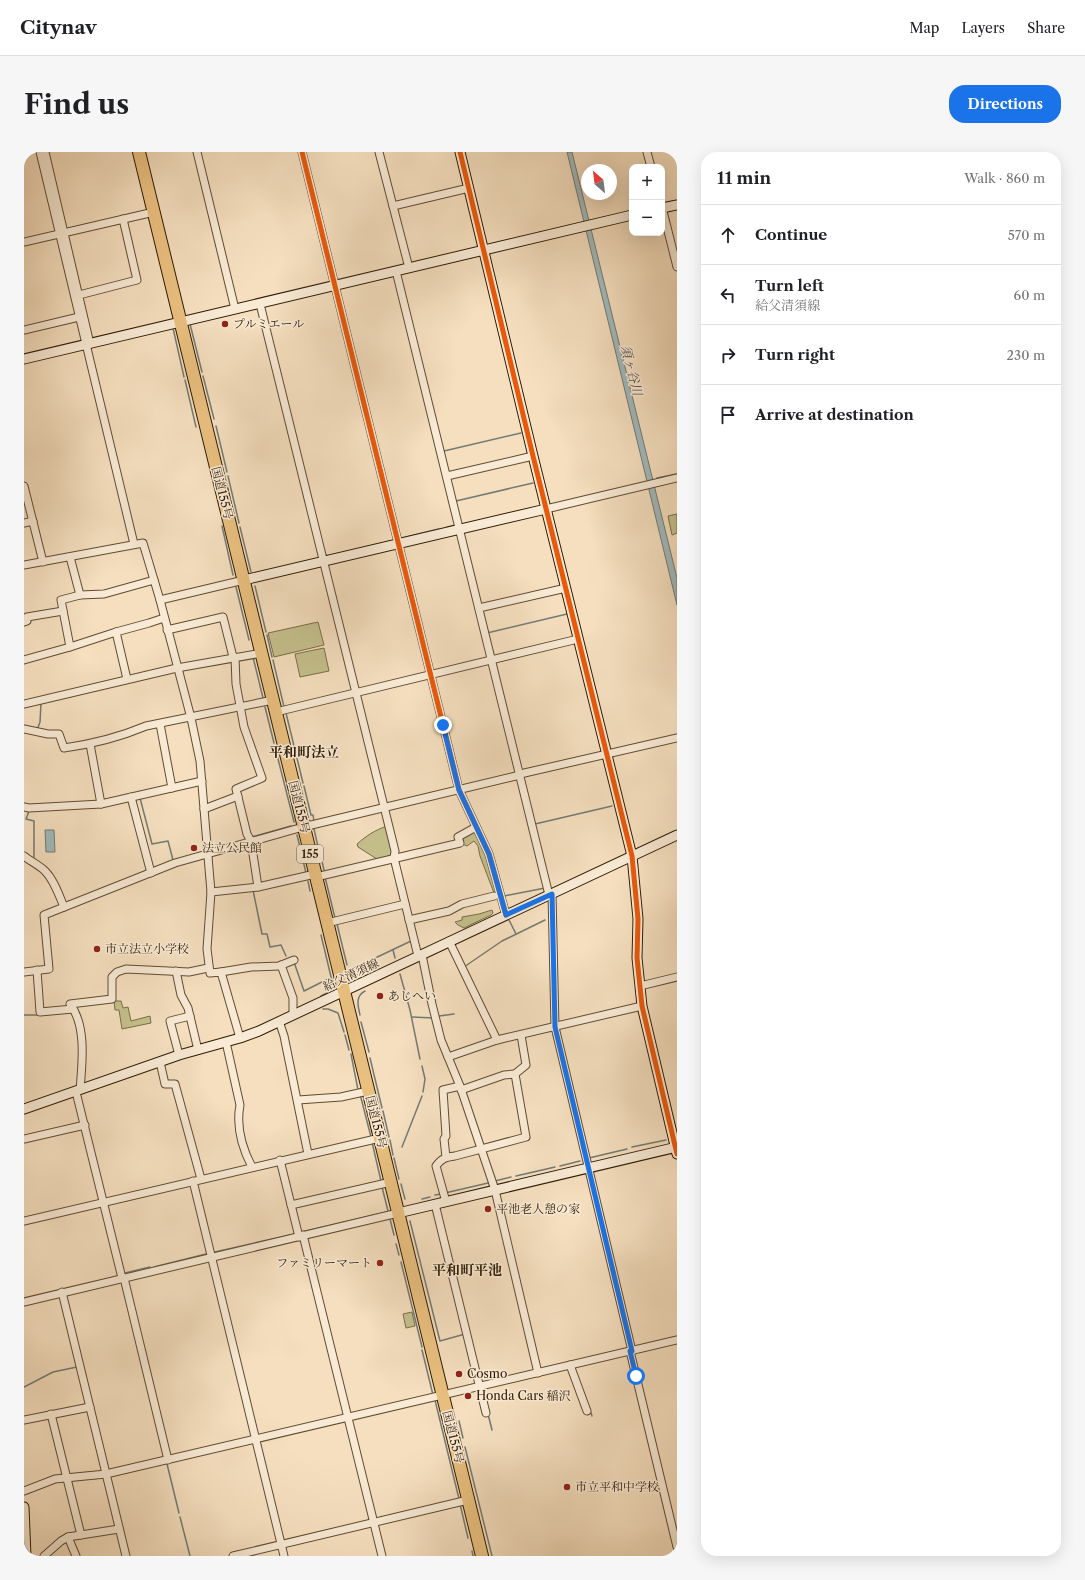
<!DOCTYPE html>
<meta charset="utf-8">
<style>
:root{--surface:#fff;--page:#f6f6f6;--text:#202124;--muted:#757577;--line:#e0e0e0;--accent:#1a73e8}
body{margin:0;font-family:"Libre Caslon Text","Noto Serif JP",serif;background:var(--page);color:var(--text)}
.controls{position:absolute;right:12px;top:12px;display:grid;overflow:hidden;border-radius:8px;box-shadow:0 4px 16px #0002}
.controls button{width:36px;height:36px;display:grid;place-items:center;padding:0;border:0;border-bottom:1px solid var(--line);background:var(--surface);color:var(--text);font:20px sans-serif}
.compass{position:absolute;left:557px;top:12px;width:36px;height:36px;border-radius:50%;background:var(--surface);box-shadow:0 4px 16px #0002;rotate:332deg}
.stop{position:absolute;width:12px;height:12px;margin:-9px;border:3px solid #1a73e8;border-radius:50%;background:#fff}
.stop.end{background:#1a73e8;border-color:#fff;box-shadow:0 1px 4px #0008}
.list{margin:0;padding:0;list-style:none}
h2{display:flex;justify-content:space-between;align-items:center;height:52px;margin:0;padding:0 16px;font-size:17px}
h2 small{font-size:13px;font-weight:400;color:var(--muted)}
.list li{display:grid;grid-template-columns:26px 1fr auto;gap:12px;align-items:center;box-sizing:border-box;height:60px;padding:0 16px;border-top:1px solid var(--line)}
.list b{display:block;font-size:15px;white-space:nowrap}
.list p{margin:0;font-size:13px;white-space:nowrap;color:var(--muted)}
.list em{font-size:13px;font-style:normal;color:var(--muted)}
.icon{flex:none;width:22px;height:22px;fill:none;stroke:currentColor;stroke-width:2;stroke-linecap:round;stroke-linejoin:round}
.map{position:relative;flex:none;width:653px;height:1404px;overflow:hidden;border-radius:16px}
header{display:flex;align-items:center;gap:24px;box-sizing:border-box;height:56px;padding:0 20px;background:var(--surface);border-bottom:1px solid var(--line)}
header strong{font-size:19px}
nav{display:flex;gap:22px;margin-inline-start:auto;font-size:14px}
.intro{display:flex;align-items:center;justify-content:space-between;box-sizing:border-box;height:96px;padding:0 24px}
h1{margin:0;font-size:28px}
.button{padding:10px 18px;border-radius:16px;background:var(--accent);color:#fff;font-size:14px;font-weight:700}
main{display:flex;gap:24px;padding:0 24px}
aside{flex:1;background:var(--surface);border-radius:16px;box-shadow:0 4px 16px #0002}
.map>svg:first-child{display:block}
</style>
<header>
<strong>Citynav</strong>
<nav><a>Map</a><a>Layers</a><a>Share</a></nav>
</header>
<div class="intro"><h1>Find us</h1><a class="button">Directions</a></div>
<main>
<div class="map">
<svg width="653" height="1404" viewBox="0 0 653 1404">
<rect width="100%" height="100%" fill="#f5dfbf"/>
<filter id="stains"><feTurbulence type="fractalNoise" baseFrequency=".005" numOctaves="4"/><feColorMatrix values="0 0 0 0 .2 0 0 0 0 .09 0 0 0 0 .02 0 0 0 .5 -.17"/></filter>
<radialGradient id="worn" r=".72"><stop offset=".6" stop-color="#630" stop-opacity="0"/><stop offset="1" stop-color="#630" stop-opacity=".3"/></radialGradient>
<g fill="#c4c08c" stroke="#7a6d48">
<polygon points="653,362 653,381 648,383 644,364"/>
<polygon points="294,470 300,493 250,505 244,481"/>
<polygon points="300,496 305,519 276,525 271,502"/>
<path d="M363,674L370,702L367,705L356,709L334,695L333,692C342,684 351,678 363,674Z"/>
<path d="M451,677C461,697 466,718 472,739L470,741L456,704L454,694L450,689L443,694L438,692L436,685Z"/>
<polygon points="468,758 469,761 467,763 440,776 434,773 431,770 438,768 438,765 455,762"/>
<polygon points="90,849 97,849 99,856 104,855 107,869 126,864 127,871 98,877 95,858 91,858"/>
<polygon points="388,1160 391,1174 382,1176 379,1162"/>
</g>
<g fill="#a1babd" stroke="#737a73">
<polygon points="543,0 548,0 653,426 653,453"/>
<polygon points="21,678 30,678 31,700 22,700"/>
</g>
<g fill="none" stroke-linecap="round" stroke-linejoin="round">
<g stroke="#737a73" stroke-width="1.5">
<polyline points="419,112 450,105"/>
<polyline points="166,172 178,220"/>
<polyline points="149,176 160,225"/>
<polyline points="179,224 190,267"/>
<polyline points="161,228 172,275"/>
<polyline points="192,274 203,320"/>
<polyline points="420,299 497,281"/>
<polyline points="204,324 215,371"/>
<polyline points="633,326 653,322"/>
<polyline points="432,349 509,331"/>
<polyline points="198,374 209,423"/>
<polyline points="216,375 227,420"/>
<polyline points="423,375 432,373"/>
<polyline points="378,386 415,377"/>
<polyline points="301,402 304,404 371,388"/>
<polyline points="231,434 242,480"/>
<polyline points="212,435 225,488"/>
<polyline points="463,481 543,462"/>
<polyline points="243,483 248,505"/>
<polyline points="229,505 239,546"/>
<polyline points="249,508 260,555"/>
<polyline points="241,555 250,591"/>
<polyline points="262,561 279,631"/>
<polyline points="13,578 16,570 17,551"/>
<polyline points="253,603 270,670"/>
<polyline points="280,634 287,663 289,663 290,669"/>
<polyline points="116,646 128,692 144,689 149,708"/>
<polyline points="5,659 2,667 10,669 10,707"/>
<polyline points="511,672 588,654"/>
<polyline points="290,677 294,695"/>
<polyline points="273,683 282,721"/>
<polyline points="228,685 267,674"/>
<polyline points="298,709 300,718"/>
<polyline points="301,725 311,766"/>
<polyline points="284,729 286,739"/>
<polyline points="229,738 238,782 243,782 246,795 257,793 262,804"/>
<polyline points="480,744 521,736"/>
<polyline points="485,768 492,782"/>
<polyline points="313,772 323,813"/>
<polyline points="297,783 308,829 303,841 297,844"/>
<polyline points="369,798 371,806"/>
<polyline points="270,810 280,839 306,826"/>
<polyline points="440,815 478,789 521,768"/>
<polyline points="326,818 387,789"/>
<polyline points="326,818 335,824"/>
<polyline points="376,822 386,858 396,907"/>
<polyline points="299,857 304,857 314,861 320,880"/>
<polyline points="0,863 16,863"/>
<path d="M336,863C334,854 331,844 341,839"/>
<polyline points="415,864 430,862"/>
<polyline points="388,865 410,866"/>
<polyline points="337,870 345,900"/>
<polyline points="321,883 325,898"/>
<polyline points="327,902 334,938"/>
<polyline points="346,906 358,956"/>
<polyline points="398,914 401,927 399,940"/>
<polyline points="336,942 347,985"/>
<polyline points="359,959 365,985"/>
<polyline points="366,988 369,1003"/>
<polyline points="348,990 357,1029"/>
<polyline points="378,995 398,944"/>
<polyline points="608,995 642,988"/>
<polyline points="370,1006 375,1027"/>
<polyline points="565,1006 603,997"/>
<polyline points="536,1014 556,1009"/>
<polyline points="492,1024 531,1015"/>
<polyline points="471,1029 487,1025"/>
<polyline points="377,1032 381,1047"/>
<polyline points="358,1035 364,1059"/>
<polyline points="421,1041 464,1031"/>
<polyline points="411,1043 417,1042"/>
<polyline points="398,1047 406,1045"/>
<polyline points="366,1067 370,1083"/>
<polyline points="386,1069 416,1189 441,1182"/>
<polyline points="277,1080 363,1060"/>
<polyline points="372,1092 375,1103"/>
<polyline points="191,1100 270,1082"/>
<polyline points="377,1110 398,1195"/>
<polyline points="130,1115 182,1102"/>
<polyline points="101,1121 126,1115"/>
<polyline points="398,1198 409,1243"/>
<polyline points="0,1235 29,1220 53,1215"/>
<polyline points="411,1248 435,1347"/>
<polyline points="566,1258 568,1264"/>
<polyline points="464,1262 468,1278"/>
<polyline points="435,1269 439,1286"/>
<polyline points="441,1295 468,1404"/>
<polyline points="143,1312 155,1361"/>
<polyline points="436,1352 444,1386"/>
<polyline points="156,1365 166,1404"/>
<polyline points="652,1377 653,1377"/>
<polyline points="448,1399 449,1404"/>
</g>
<g stroke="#604b32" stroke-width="9">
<g id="street">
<polyline points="16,0 110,392"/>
<polyline points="21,0 66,192"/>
<polyline points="173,0 211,157"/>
<polyline points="278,0 435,638 465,702 482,763"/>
<polyline points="355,0 385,116"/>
<polyline points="623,0 627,15"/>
<polyline points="369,54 445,36"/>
<polyline points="638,55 653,115"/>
<polyline points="0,90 130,60"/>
<polyline points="372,119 525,743"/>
<polyline points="55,143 113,128 99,67"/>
<polyline points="236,152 371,699 370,706 394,804"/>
<polyline points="0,178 55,165"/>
<polyline points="423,324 509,304"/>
<polyline points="0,334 19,410"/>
<polyline points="522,357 653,326"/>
<polyline points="0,371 9,369"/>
<polyline points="46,405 56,443"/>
<polyline points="0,413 119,391 136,448 167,566 176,609 187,740 183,797 186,821 197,820 216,886"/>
<polyline points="136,448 220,428"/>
<polyline points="455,456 542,436"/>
<polyline points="0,470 3,469 3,465 39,459"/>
<polyline points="143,478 199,465 209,505"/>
<polyline points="92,480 125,471 140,466"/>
<polyline points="211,505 212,532 220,575 238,626 212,637 223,682 227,689 234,735"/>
<polyline points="0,508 46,495"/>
<polyline points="103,527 92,480 46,495 37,448 56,443 80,442 130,428"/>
<polyline points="0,552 153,516 238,501"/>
<polyline points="252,560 554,487"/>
<polyline points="136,572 148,636"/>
<path d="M0,577L24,582H35L40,596C68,592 96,585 122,574L249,548"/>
<polyline points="66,592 77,652"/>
<polyline points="496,622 653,586"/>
<polyline points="107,645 127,721"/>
<polyline points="0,655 5,656 77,652 178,629"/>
<polyline points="180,657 214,644"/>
<path d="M0,704C6,709 15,713 21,719C30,728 35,743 40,755"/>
<polyline points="292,725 436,691 434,685 452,675"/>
<polyline points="187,740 234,735 291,722"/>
<polyline points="528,742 531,875 608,1199"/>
<polyline points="385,768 425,759 438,752 470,744"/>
<polyline points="303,771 381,752"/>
<polyline points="425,789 473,888"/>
<polyline points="398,803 408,852 417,888 436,934 471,1038 514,1221"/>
<polyline points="257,813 269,846 269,862"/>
<polyline points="13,818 16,860 49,857"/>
<polyline points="152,819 157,843 164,856 174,898"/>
<polyline points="0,820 25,817 20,763 151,711 279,675 496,623"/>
<polyline points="197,820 227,815 255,814 270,808"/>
<polyline points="616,834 653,825"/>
<polyline points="255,869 260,884 284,1002"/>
<path d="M202,890L216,953C212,974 218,996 228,1015"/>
<polyline points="155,903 146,869 166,864"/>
<polyline points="424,905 473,888 618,854"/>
<polyline points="136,910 141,932 151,932 177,1027"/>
<path d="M56,938C58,912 63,874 46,852L88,847V825L93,820L102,817L165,820L184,816"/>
<polyline points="437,938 480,923 491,922"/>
<polyline points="52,940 98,1126"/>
<polyline points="274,948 317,945 344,939"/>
<polyline points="0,987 61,973"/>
<polyline points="422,1005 420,987 422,984 419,938 436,934"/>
<polyline points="256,1008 275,1085"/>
<polyline points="169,1029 260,1404"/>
<path d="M422,1050L412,1014C418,1006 422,1005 431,1004L502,985L491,922L502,913L497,883"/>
<polyline points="411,1052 462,1261"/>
<polyline points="267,1053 367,1030"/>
<polyline points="0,1069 356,986"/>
<polyline points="279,1083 358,1404"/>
<polyline points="100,1126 144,1308"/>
<polyline points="38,1140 102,1404"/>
<polyline points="0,1150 374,1061"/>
<polyline points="606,1199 653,1395"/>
<polyline points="546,1213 563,1259"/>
<polyline points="27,1262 57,1383"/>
<polyline points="0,1268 66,1255"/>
<polyline points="0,1339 31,1327 82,1322 653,1188"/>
<polyline points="44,1385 52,1404"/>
<polyline points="20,1404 37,1389 44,1385 95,1377"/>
<polyline points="209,1404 444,1348"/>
</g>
</g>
<g stroke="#2f1a03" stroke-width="11">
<g id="secondary">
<polyline points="436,0 509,304 608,704 614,767 613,806 618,854 653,1002"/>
<polyline points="638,56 653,53"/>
<polyline points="0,207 608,63"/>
<polyline points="220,428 522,357"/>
<polyline points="0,957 155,903 216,886 235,879 653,683"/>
<polyline points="374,1061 653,995"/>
<polyline points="0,1355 2,1404"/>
</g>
</g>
<g stroke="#2f1a03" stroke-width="14">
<polyline id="highway" points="115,0 458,1404"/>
</g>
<use href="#street" stroke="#f8ead5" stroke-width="7"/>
<use href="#secondary" stroke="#f8ead5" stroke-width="9"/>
<use href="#highway" stroke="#eac080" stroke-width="12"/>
<g stroke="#f8ead5" stroke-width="8">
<g id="cycleway">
<polyline points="278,0 435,638 465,702 482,763"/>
<polyline points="436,0 509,304 608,704 614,767 613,806 618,854 653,1002"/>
</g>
</g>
<use href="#cycleway" stroke="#e8590c" stroke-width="5"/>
</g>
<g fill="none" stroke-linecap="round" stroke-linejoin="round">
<polyline stroke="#1a73e8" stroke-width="5" points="419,573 435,638 465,702 482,763 528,742 531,875 608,1199 606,1199 612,1224"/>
</g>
<g fill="#8f2418" stroke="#f8ead5" stroke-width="1.5">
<circle cx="201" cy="172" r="4"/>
<circle cx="170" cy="696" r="4"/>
<circle cx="73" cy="797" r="4"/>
<circle cx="356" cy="844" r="4"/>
<circle cx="464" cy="1057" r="4"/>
<circle cx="356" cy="1111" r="4"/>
<circle cx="435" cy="1222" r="4"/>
<circle cx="444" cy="1244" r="4"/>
<circle cx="543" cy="1335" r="4"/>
</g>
<g text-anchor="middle" stroke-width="3" stroke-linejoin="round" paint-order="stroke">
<rect fill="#f8ead5" stroke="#6b5842" stroke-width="1" x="273" y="693" width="26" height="18" rx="3"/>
<g font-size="11" font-weight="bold" fill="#2f1a03">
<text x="286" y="706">155</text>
</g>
<g font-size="12" fill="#2f1a03" stroke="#f8ead5" text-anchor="start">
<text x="209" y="176">プルミエール</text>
<text x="178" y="700">法立公民館</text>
<text x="81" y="801">市立法立小学校</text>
<text x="364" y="848">あじへい</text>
<text x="472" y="1061">平池老人憩の家</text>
<text x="348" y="1115" text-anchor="end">ファミリーマート</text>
<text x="443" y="1226">Cosmo</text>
<text x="452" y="1248">Honda Cars 稲沢</text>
<text x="551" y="1339">市立平和中学校</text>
</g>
<g font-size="12" fill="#2f1a03" stroke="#f8ead5">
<text transform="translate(198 341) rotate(76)" y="4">国道155号</text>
<text transform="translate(275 655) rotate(76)" y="4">国道155号</text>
<text transform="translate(327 823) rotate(-25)" y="4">給父清須線</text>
<text transform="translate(352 970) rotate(76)" y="4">国道155号</text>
<text transform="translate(429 1285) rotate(76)" y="4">国道155号</text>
</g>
<g font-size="13" font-style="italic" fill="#575244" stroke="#f8ead5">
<text transform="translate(608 218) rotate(76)" y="5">須ヶ谷川</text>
</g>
<g font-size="14" font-weight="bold" fill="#2f1a03" stroke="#f8ead5">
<text x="280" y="605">平和町法立</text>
<text x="443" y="1123">平和町平池</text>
</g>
</g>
<rect width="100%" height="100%" filter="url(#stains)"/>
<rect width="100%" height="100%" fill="url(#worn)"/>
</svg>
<div class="controls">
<button>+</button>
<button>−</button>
</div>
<svg class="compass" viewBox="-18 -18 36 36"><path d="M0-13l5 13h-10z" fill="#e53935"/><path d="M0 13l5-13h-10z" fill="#757577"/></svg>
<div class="stop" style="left:612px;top:1224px"></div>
<div class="stop end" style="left:419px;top:573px"></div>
</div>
<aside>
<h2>11 min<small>Walk · 860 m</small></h2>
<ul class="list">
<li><svg class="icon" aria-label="ahead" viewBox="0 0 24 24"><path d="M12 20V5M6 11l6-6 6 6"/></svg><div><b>Continue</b></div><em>570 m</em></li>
<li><svg class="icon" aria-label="left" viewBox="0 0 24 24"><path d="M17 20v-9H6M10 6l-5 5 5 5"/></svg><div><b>Turn left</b><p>給父清須線</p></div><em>60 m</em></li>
<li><svg class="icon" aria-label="right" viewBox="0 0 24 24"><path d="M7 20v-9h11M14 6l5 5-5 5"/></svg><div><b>Turn right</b></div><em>230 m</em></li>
<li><svg class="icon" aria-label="arrive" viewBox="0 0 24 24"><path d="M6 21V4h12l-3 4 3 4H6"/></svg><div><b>Arrive at destination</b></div></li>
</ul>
</aside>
</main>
